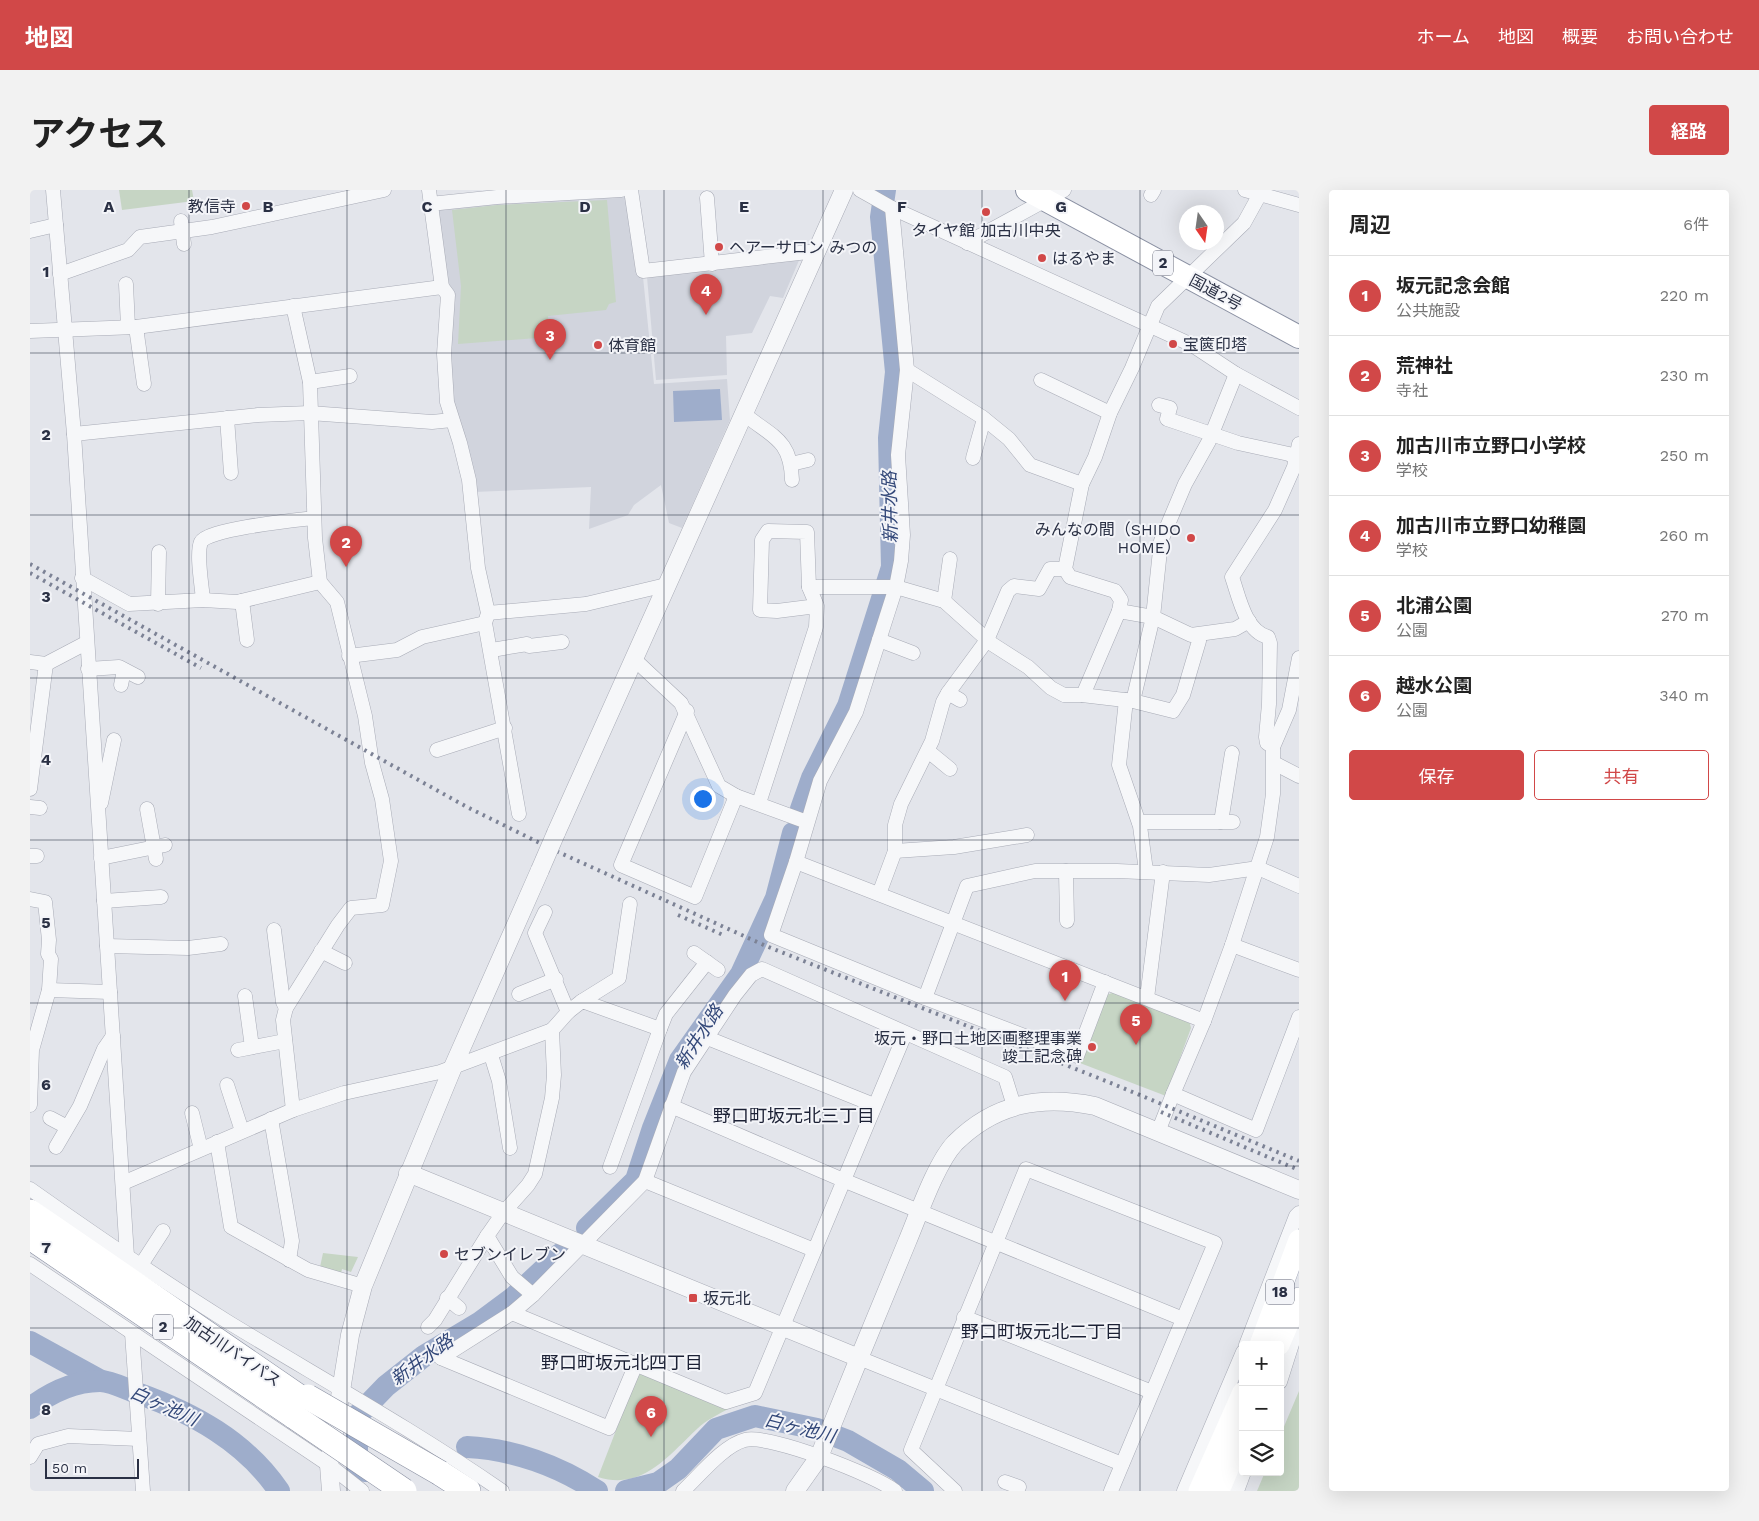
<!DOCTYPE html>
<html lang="ja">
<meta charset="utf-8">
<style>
:root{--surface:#fff;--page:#f2f2f2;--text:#222;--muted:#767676;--line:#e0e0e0;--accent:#d14848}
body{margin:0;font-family:"Work Sans","Noto Sans JP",sans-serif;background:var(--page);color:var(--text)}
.controls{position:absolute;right:15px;bottom:15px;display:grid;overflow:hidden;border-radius:5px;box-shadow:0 5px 20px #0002}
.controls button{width:45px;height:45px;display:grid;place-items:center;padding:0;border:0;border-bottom:1px solid var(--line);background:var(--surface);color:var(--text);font:25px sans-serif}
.compass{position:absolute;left:1149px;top:15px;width:45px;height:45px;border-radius:50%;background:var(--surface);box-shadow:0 5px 20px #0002;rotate:167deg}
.scale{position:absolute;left:15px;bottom:12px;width:94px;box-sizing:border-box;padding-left:5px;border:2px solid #2a3044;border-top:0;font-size:14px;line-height:18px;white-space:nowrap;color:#2a3044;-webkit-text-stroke:4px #f3f4f8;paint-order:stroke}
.you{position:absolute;left:672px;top:608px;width:18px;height:18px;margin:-12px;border:4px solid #fff;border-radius:50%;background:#1a73e8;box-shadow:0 0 0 8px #1a73e833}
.badge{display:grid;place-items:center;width:32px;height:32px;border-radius:50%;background:var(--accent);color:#fff;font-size:16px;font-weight:700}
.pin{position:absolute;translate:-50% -41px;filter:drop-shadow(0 1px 2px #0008)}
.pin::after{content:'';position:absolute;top:26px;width:18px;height:15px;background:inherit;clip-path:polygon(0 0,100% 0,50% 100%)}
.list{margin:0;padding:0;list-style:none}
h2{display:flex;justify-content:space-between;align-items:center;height:65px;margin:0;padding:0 20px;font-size:21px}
h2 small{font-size:16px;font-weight:400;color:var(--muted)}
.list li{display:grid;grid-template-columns:32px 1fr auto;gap:15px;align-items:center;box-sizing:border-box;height:80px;padding:0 20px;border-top:1px solid var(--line)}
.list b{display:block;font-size:19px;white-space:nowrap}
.list p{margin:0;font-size:16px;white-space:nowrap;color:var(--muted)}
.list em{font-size:16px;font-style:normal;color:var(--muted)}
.actions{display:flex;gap:10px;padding:15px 20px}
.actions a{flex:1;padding:11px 0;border:1px solid var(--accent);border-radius:5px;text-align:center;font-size:18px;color:var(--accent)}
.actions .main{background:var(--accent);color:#fff}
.icon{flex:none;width:28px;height:28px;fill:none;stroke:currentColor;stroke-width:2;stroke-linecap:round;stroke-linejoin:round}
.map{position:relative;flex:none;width:1269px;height:1301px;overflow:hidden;border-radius:5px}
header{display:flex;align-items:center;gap:30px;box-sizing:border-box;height:70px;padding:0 25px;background:var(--accent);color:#fff}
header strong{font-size:24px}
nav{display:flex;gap:28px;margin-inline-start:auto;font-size:18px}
.intro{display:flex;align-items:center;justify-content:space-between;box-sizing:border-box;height:120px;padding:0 30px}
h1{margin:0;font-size:35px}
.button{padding:12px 22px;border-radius:5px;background:var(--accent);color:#fff;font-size:18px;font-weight:700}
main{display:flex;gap:30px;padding:0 30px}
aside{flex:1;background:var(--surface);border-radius:5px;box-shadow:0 5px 20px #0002}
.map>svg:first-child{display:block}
</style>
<header>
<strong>地図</strong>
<nav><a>ホーム</a><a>地図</a><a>概要</a><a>お問い合わせ</a></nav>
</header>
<div class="intro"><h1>アクセス</h1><a class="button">経路</a></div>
<main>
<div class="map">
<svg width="1269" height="1301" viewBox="0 0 1269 1301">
<rect width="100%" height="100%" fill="#e3e5eb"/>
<g fill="#d1d4dd">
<polygon points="594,4 599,9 610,89 613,87 624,194 697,189 700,230 652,338 639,333 631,295 604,315 598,325 559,339 561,297 444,302 423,216 415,89 406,19 465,10"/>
<polygon points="770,68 753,108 740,106 722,143 696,146 697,185 626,190 617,87"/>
</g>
<g fill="#c6d5c4">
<polygon points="89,0 162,0 164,11 92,20"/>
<polygon points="577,10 586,112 579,114 576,120 518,126 520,147 428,154 431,96 422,20 467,15"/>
<polygon points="1085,802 1159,830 1161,838 1136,906 1050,873 1076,805"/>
<polygon points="293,1063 328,1067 321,1082 312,1079 311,1084 290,1077"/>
<path d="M614,1183L700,1218C689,1224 676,1230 667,1239C638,1266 612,1301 568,1287L607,1186Z"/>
<polygon points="1269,1201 1269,1301 1227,1301 1235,1282 1250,1282 1250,1246"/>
</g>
<polygon fill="#9eadcb" points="690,199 692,230 644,232 643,201"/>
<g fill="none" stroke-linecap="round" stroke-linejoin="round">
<g stroke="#9eadcb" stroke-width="22">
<polyline points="771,619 782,588 818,516 862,377 859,248 866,182 851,27 855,0"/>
<polyline points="557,1038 606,990 623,938 650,870 711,784 746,708 763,643"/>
<polyline points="0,1152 71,1191"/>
<path d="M0,1218C20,1203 45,1191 70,1191C81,1191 96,1199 107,1203C163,1223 215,1251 249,1301"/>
<path d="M437,1257C483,1259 529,1276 567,1301"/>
<polyline points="335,1281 327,1275 327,1226 356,1196 394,1166 449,1133 484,1107 530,1064"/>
<polyline points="596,1301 628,1293 648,1279 686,1239 725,1226 787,1239 818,1251 868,1280 893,1301"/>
</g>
<g stroke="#a8abb6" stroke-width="15">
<g id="minor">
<polyline points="23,0 44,244 97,1066"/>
<polyline points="399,0 412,97 418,105 414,164 417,212 430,253 439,290 448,378 458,423 455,433 489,624"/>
<polyline points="601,0 613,81 787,61"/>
<polyline points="830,0 862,18 1162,155 1206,184 1269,218"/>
<polyline points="1215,0 1269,15"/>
<polyline points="1121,5 1124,0"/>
<polyline points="677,8 682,74"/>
<polyline points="400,14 467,7 591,0"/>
<polyline points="862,18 877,180 868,265 873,345 871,371 866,397 826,522 790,591 766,672 741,745 895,808 1047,866 1075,792"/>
<polyline points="151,31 154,54"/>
<polyline points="0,41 26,35"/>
<polyline points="937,53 1034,0"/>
<polyline points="30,84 98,60 110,47 182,37 354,0"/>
<polyline points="96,94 98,137"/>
<polyline points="106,137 114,194"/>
<polyline points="0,141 106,137 412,97"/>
<polyline points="877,180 952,227 979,249 1000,275 1052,294 1035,379 1040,387 1085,401 1091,410 1089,421 1123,427 1161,445 1205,439 1219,431"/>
<polyline points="1011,190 1080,223"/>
<polyline points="280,192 320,186"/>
<polyline points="1129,215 1140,218 1137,229 1208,253 1259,264 1265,268"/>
<path d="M714,224C742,247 761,249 762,290"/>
<polyline points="197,228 201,283"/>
<polyline points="44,244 228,225 280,223 402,232 422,230"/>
<polyline points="943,268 954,229"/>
<polyline points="761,274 778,270"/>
<polyline points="1052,294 1065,267 1080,223 1102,178 1128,116 1214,33 1230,4"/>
<polyline points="52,388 99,414 173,410 207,412 290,392"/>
<polyline points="779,397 866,397 914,411 962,454 998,477 1021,498 1034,505 1052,505 1103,511 1143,521 1153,505 1169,451 1168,445"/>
<path d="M173,410C172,396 166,364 171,352C177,339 267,330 284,328"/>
<polyline points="212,411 217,450"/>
<polyline points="914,411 920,369"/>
<polyline points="128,414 129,362"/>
<polyline points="458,423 556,414 636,395"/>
<polyline points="849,450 883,463"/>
<polyline points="462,460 497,454 499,456 532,452"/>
<polyline points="319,466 367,460 392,447 455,433"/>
<polyline points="1269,468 1259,520 1243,557 1243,604 1237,647 1202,755 1174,831 1143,904 1226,940 1269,827"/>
<polyline points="604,469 651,513 689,596 706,606 777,632"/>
<polyline points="0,472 16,474 56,453"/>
<polyline points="58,479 89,477 108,487"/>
<polyline points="91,495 94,480"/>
<polyline points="918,503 930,510"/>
<polyline points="1053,505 1089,421"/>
<polyline points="1096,510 1089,575 1110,636 1116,681"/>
<polyline points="1103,511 1123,427 1131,351 1155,294 1179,251 1206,184"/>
<polyline points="657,521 591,675 665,707 706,606"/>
<path d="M1243,557L1237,553L1236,547L1239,514L1240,453L1238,447C1215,441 1209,407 1202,387L1245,320L1264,277L1269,254"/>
<polyline points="407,560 475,538"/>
<polyline points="898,561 920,579"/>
<polyline points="1244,573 1269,586"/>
<polyline points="0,599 16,474"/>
<polyline points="71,613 84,550"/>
<polyline points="729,613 786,437 787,416 779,397 777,342 738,341 732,350 730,420 747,421 787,416"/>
<polyline points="0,617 10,618"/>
<polyline points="117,619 126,669"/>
<polyline points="1109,632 1203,632"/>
<polyline points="1191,632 1202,563"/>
<polyline points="865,661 924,657 997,645"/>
<polyline points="0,666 7,666"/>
<polyline points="71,668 135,655"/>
<polyline points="766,672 1174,831"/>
<polyline points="1036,681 1037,731"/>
<polyline points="849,704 865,661 865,635 871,614 902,551 913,512 918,503 957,450 978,401 984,396 1009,399 1020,379 1035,379"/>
<polyline points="0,709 15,712 19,750 18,764 21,769 19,800 2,860 0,915"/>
<polyline points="74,711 131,707"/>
<polyline points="515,722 505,743 538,822"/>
<polyline points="244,740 253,812 256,818"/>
<polyline points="1202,755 1269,780"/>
<polyline points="77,756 158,758 191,754"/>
<polyline points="291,761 315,773"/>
<polyline points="664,763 688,780"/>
<polyline points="19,800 80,802"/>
<polyline points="489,804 526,789"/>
<polyline points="215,806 222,857"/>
<polyline points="895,808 937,696 1005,681 1087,681 1179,685 1228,678 1269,696"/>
<polyline points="1117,808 1133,682"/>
<polyline points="552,811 589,788 600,714"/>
<polyline points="630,839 636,824 677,772"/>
<polyline points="675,847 844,915"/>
<polyline points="208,860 255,851"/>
<polyline points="461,865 469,891 480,958"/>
<polyline points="197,895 212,941"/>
<polyline points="641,916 813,990 1153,1129"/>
<polyline points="263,920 253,830 256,818 308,735 321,718 352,715 361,671 352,609 342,573 335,526 307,412 290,392 285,348 280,192 263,116"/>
<polyline points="162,923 171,959"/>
<polyline points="20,928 37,937"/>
<polyline points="241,929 262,1051 259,1070"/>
<polyline points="1128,942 1143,904"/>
<polyline points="187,952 201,1037 278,1080 333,1096"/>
<polyline points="26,957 50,916 74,859 83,846"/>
<polyline points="615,991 784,1060"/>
<polyline points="93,993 263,920 314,903 410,882 522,840"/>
<path d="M0,999C65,1045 131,1090 198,1132C290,1188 384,1240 472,1301"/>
<polyline points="457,1046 482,1087 503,1105"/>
<polyline points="0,1074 299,1275 332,1301"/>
<polyline points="111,1075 133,1041"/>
<polyline points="417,1108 429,1118"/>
<polyline points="482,1123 696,1212 725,1203 875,844"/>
<polyline points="934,1127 1122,1202"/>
<polyline points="398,1137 405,1130 457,1046 473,1023 498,995 505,984 522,908 524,885 522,840 538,822 552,811 630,839 580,977"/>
<polyline points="102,1143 113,1301"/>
<polyline points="1216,1155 1266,1026 1269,1023"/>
<polyline points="411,1168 482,1123 503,1105 615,991 654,882 705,805 721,785 732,779 975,887 984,916"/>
<polyline points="411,1168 579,1238 606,1174"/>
<polyline points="829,1168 1092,1274"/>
<polyline points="1250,1192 1269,1132"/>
<polyline points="0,1267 8,1254 38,1246 109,1249"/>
<polyline points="975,1292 989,1297"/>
<path d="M653,1301C669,1286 694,1255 715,1250C739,1244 845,1285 865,1301"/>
<polyline points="925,1301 881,1260 996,979 1185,1053 1081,1301"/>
<polyline points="1154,1301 1213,1162"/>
<polyline points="1207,1301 1214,1282"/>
</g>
</g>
<g stroke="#a8abb6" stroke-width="19">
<g id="tertiary">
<polyline points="526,643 814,0"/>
<polyline points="378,983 829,1168"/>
<polyline points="301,1301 299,1275 320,1145 333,1096 423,877 510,680"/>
<path d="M765,1301L789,1267C818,1195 847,1124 877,1052C888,1026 906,973 925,953C965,913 1011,905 1065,916L1269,1000"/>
</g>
</g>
<g stroke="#a2a7b7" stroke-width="22">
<g id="primary">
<polyline points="1230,1155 1269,1050"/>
<polyline points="1249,1155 1269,1108"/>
<polyline points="1169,1301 1213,1202"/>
<polyline points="1189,1301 1213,1243"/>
</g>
</g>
<g stroke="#8a90a2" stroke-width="24">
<polyline id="trunk" points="997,0 1269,147"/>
</g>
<g stroke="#8a90a2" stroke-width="26">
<g id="motorway">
<polyline points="0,1022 275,1211"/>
<polyline points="0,1047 265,1227"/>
<polyline points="410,1283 438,1301"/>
</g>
</g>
<use href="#minor" stroke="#f6f7f9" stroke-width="14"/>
<use href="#tertiary" stroke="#f6f7f9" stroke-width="18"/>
<use href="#primary" stroke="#fff" stroke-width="21"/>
<use href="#trunk" stroke="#fff" stroke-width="22"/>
<use href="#motorway" stroke="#fff" stroke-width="25"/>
<g stroke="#7c8295" stroke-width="4" stroke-dasharray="2.5 5" stroke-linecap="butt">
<polyline points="0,374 437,617 526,661 736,756 1076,891 1269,971"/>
<polyline points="0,383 171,478"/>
<polyline points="648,725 693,745"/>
<polyline points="1131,922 1269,980"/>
</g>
<g stroke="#a8abb6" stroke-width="19" stroke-linecap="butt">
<polyline id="tertiary-bridge" points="510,680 526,643"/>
</g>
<g stroke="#8a90a2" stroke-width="26" stroke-linecap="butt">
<g id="motorway-bridge">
<polyline points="278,1207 410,1283"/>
<polyline points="265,1227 374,1301"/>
</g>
</g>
<use href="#tertiary-bridge" stroke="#f6f7f9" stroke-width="18"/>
<use href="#motorway-bridge" stroke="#fff" stroke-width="25"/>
</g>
<path fill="none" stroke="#2a3044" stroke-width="1" stroke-opacity="0.55" d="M159,0V1301M317,0V1301M476,0V1301M634,0V1301M793,0V1301M952,0V1301M1110,0V1301M0,163H1269M0,325H1269M0,488H1269M0,650H1269M0,813H1269M0,976H1269M0,1138H1269"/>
<g fill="#d14848" stroke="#f3f4f8" stroke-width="2">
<circle cx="216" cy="16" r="5"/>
<circle cx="956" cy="22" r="5"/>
<circle cx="689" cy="57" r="5"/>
<circle cx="1012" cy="68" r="5"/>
<circle cx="1143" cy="154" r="5"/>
<circle cx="568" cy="155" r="5"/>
<circle cx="1161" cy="348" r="5"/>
<circle cx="1062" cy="857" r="5"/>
<circle cx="414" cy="1064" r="5"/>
<rect x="658" y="1103" width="10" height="10" rx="2.5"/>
</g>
<g text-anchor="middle" stroke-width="4" stroke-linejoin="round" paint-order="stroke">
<g fill="#f3f4f8" stroke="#666b7a" stroke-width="1">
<rect x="1123" y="60.5" width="20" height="25" rx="4"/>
<rect x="1236" y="1089.5" width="28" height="25" rx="4"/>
<rect x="123" y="1124.5" width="20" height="25" rx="4"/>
</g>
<g font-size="15" font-weight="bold" fill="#2a3044">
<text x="1133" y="78">2</text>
<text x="1250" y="1107">18</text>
<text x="133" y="1142">2</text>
</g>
<g font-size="16" fill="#2a3044" stroke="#f3f4f8" text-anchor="start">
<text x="206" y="22" text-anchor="end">教信寺</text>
<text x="956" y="46" text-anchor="middle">タイヤ館 加古川中央</text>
<text x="699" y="63">ヘアーサロン みつの</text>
<text x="1022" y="74">はるやま</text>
<text x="1153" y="160">宝篋印塔</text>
<text x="578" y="161">体育館</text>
<text x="1151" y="345" text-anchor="end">みんなの間（SHIDO<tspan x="1151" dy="18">HOME）</tspan></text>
<text x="1052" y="854" text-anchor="end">坂元・野口土地区画整理事業<tspan x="1052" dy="18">竣工記念碑</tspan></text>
<text x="424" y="1070">セブンイレブン</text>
<text x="673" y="1114">坂元北</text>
</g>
<g font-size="16" fill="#2a3044" stroke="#f3f4f8">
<text transform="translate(1186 102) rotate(28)" y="6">国道2号</text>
<text transform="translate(203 1161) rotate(34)" y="6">加古川バイパス</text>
</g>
<g font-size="18" font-style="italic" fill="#334879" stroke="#f3f4f8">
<text transform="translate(860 317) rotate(-91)" y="6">新井水路</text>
<text transform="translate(669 847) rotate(-57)" y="6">新井水路</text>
<text transform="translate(392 1170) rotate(-36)" y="6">新井水路</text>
<text transform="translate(134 1216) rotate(24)" y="6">白ヶ池川</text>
<text transform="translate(770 1238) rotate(14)" y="6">白ヶ池川</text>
</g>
<g font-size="18" fill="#1c2135" stroke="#f3f4f8">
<text x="764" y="932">野口町坂元北三丁目</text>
<text x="1012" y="1148">野口町坂元北二丁目</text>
<text x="592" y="1179">野口町坂元北四丁目</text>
</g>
</g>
<g font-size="16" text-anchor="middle" font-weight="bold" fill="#2a3044" stroke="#f3f4f8" stroke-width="4" stroke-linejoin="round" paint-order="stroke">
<text x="79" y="22">A</text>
<text x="238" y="22">B</text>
<text x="397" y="22">C</text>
<text x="555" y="22">D</text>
<text x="714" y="22">E</text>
<text x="872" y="22">F</text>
<text x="1031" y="22">G</text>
<text x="16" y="87">1</text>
<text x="16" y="250">2</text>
<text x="16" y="412">3</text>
<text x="16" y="575">4</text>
<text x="16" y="738">5</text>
<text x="16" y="900">6</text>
<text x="16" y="1063">7</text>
<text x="16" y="1225">8</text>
</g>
</svg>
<div class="controls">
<button>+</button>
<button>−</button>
<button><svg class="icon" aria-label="layers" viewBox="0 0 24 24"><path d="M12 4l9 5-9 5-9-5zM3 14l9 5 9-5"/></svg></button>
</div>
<svg class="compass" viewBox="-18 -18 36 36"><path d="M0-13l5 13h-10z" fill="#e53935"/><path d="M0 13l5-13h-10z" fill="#767676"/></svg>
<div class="scale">50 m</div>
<div class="you"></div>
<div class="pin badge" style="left:1035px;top:811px">1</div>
<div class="pin badge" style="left:316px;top:377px">2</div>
<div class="pin badge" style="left:520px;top:170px">3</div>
<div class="pin badge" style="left:676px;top:125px">4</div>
<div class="pin badge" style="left:1106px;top:855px">5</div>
<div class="pin badge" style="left:621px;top:1247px">6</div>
</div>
<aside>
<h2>周辺<small>6件</small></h2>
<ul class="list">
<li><span class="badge">1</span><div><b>坂元記念会館</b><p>公共施設</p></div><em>220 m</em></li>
<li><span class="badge">2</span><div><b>荒神社</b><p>寺社</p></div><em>230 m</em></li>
<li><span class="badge">3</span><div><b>加古川市立野口小学校</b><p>学校</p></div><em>250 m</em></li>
<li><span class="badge">4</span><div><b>加古川市立野口幼稚園</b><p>学校</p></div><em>260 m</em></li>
<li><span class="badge">5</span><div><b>北浦公園</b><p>公園</p></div><em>270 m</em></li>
<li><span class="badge">6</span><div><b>越水公園</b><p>公園</p></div><em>340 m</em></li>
</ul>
<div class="actions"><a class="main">保存</a><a>共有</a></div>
</aside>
</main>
